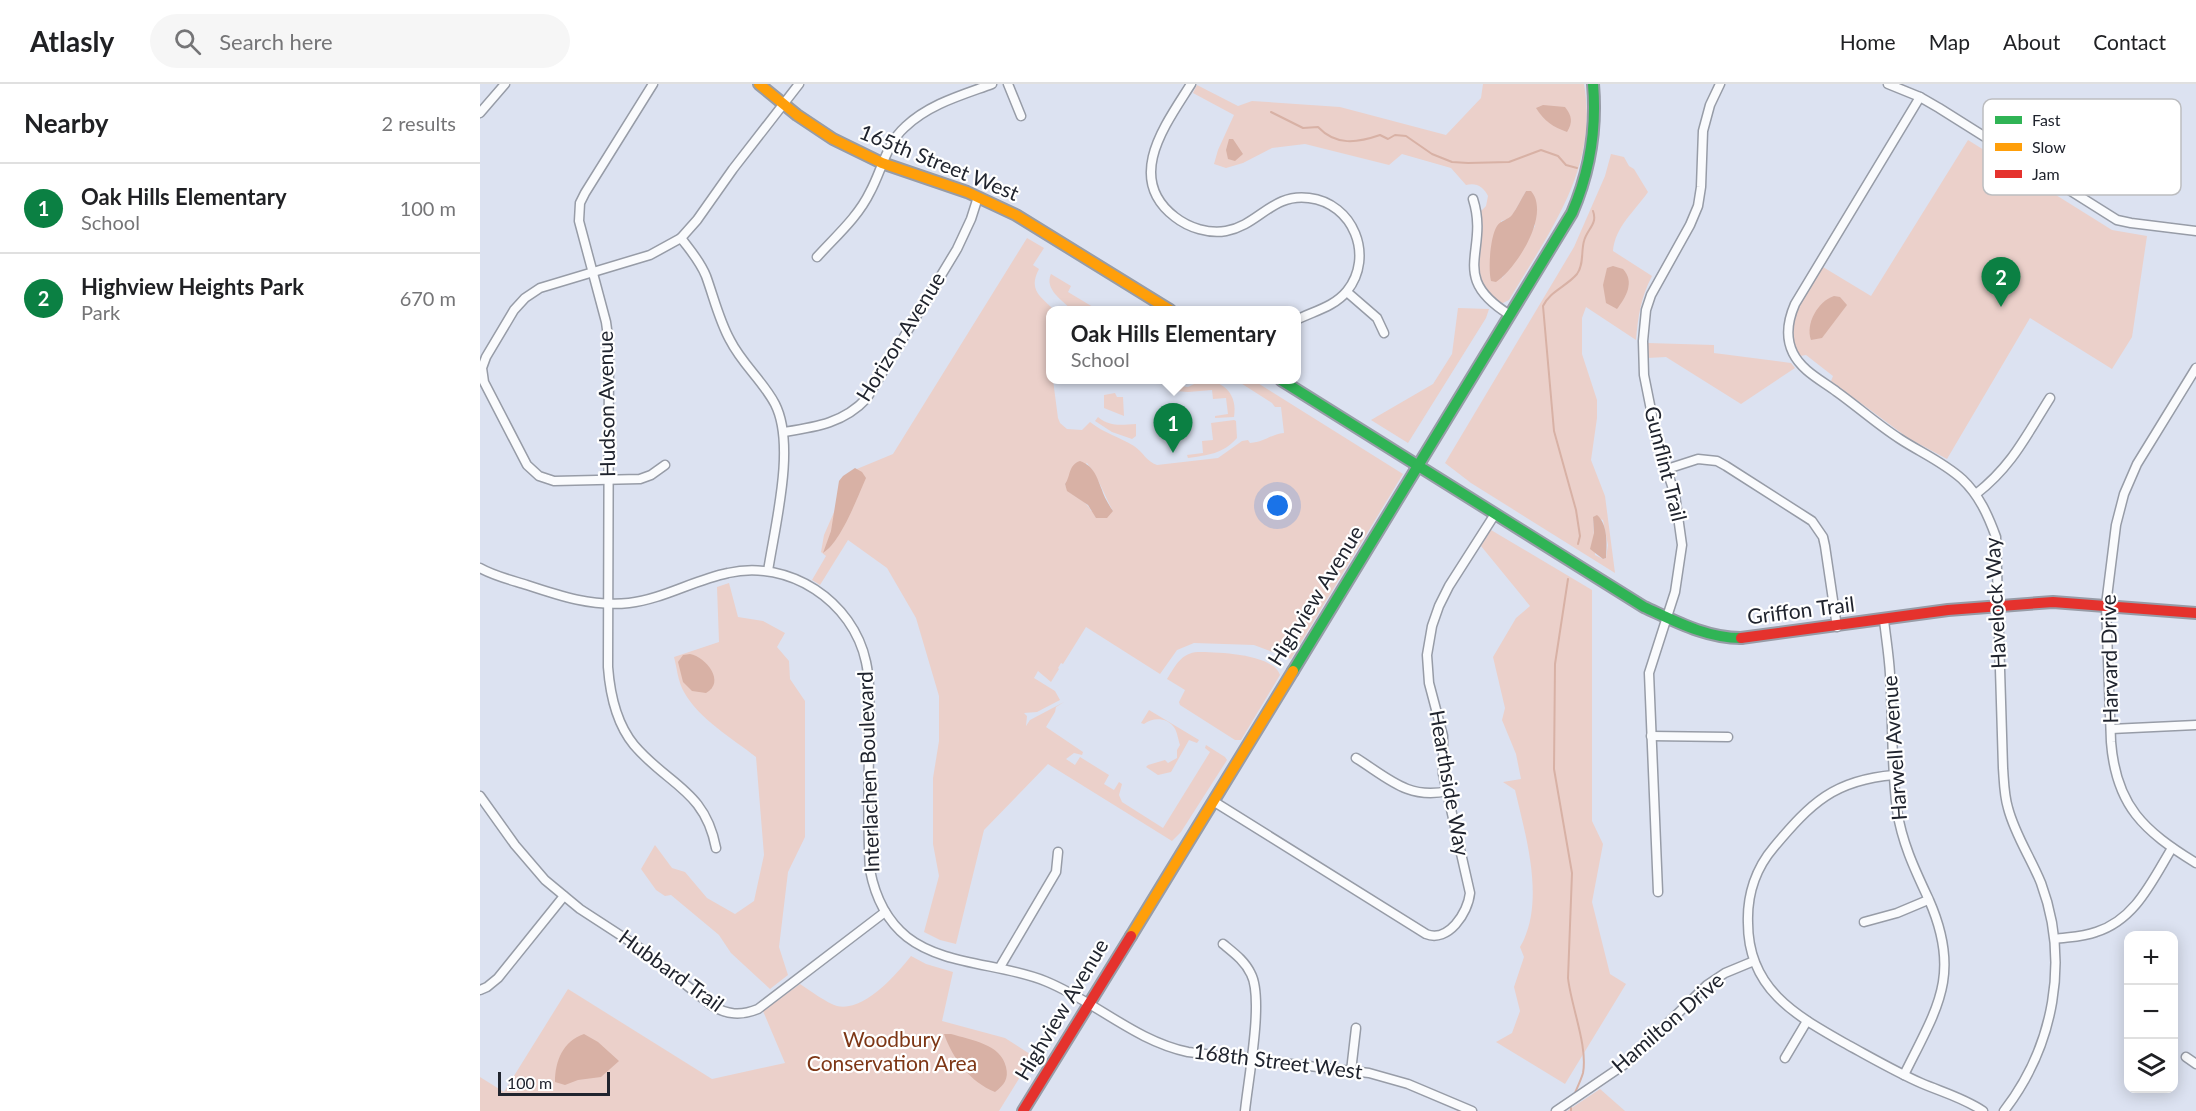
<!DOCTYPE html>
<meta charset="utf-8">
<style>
:root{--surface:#fff;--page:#f6f6f6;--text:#202124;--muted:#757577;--line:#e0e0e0;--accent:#0b8043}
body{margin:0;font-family:Lato,sans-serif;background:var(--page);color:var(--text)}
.controls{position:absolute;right:18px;bottom:18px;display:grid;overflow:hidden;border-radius:12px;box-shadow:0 3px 15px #0003}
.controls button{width:54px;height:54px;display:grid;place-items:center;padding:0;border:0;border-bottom:2px solid var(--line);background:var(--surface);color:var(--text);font:30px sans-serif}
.scale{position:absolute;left:18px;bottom:15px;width:112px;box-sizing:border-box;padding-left:6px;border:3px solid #20242e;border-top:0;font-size:16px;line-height:21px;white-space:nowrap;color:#20242e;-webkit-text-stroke:4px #fff;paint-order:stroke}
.you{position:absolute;left:798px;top:422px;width:21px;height:21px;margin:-15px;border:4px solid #fff;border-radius:50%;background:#1a73e8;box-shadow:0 0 0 9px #1a73e833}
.badge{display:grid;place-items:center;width:39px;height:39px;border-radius:50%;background:var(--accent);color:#fff;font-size:20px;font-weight:700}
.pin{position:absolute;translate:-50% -50px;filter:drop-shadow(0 2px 3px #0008)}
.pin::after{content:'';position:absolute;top:32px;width:21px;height:18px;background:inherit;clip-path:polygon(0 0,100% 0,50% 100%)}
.popup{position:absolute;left:566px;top:222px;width:255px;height:78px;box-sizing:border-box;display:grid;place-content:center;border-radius:12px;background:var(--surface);filter:drop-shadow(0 2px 4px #0005);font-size:20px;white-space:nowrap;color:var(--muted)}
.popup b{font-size:22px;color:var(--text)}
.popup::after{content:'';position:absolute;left:50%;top:100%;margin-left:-12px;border:12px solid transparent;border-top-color:var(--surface)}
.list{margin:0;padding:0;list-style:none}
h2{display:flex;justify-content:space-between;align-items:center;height:78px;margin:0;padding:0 24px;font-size:26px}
h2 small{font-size:20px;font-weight:400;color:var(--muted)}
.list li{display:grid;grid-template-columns:39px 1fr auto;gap:18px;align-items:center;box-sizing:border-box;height:90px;padding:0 24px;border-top:2px solid var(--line)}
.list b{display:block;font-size:22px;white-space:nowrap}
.list p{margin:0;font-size:20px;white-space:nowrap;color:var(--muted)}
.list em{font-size:20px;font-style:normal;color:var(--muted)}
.icon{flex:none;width:33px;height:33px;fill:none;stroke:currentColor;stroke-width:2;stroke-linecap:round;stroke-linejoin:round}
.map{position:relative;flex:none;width:1716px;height:1027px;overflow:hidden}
header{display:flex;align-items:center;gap:36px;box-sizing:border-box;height:84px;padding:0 30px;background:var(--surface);border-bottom:2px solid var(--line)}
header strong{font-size:28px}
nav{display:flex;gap:33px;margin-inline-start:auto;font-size:21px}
.search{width:420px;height:54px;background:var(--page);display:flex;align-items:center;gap:15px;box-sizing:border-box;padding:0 21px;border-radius:33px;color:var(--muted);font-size:22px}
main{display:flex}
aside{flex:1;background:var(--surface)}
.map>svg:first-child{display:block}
</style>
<header>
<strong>Atlasly</strong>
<div class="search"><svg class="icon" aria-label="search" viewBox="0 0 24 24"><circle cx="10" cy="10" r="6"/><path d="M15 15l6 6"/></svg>Search here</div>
<nav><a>Home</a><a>Map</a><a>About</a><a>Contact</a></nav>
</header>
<main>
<aside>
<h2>Nearby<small>2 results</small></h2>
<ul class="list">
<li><span class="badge">1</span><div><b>Oak Hills Elementary</b><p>School</p></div><em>100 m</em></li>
<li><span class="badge">2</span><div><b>Highview Heights Park</b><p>Park</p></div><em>670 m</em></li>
</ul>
</aside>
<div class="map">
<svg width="1716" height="1027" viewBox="0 0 1716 1027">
<rect width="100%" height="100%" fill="#dce2f1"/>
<g fill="#ebd0ca" fill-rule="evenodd">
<path d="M1003,0H1104C1119,84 1069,148 1029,216L1023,219C1016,218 1013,214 1008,209C990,185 1001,171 1002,146C1003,140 1001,134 1001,127L1006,122L1008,112C1004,103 996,98 986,101L971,84L922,70L909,81L825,60L792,64L763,79L746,84L734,80L738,66L754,31L713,9L717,1L758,22L772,17L860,23L966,51L1001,14ZM1046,107L1055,142L1037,174L1022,194L1021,137L1031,134Z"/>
<path d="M1488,56L1632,146L1667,152L1652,253L1632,285L1550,234L1467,375L1428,354L1351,297L1353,292L1326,271L1320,272C1300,240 1326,210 1343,183L1391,212Z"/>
<path d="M1131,70L1144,73L1149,82L1154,85L1168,108C1154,128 1135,143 1133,167L1172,192C1161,213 1158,232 1156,256L1106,223L1102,234V270L1117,316V334L1111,376L1125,412L1135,489L991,399L965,379L1094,163L1125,92ZM1113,433L1123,436L1128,461L1126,474L1123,475L1115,471Z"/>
<path d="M547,154L564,164L553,181L559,185C548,206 560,212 574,226H570V296H573L578,334L580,339L587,345L602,346L610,338C624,349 639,353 654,362C663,368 667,378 677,381L738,374L762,357L768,356L770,359C785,358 791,350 804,349L801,323H795L792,319L756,296H773L923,390L811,575L774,561L714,559L697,566L680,590L606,543L583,580L581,579L578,584L579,585L571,598L558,587L554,594L575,607L580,616L557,628L544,629L547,632L546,642L550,636L584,618L576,623L575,628L566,643L603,668L602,671L594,669L586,675L595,681L600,673L629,691L624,700L634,706L639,698L642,700L639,711L642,718L683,744L730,668L725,664L726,661L745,673L747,676L701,748L692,757L568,680L504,746L476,860L460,856L444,848L459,792L453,760V694L459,657V612L436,534L407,484L368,456L340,501L332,496L346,472L341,468L344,451L372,387L413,370ZM607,379C619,394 624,411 633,427H611C606,414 589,413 585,400L590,393Z"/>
<path d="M571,190L591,202L588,208L613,223L614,226H592C582,216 564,205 571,190Z"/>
<polygon points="978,224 1009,225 1006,234 928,359 891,336 953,300 972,270"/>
<polygon points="1168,259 1234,261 1234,269 1311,279 1315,284 1261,320 1186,273 1167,274"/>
<path d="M722,296C744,296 758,311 754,333L735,334V332L748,330L746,314L733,315L732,306L708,308L696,307L694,301L708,303Z"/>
<polygon points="635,309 637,313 643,313 644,332 624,324 624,311"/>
<path d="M618,333C630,343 641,341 656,340V352L652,355L632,348L615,337Z"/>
<path d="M754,336L756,337L757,354C743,370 728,371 708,374L707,371L723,369L722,357L733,356L731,339Z"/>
<path d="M1011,446L1112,506V737L1123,760L1112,818L1130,890L1146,900L1085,1000L1016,958L1032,949L1040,927L1034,903L1044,873L1040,863C1066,819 1046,753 1035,706L1023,698L1041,695L1036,670L1022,636L1025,624L1013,573L1036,534L1050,522L1001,462Z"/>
<path d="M249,499L258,533L283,537L305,549L297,563L309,577L310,595L325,617V753L308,788L299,863L308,891L290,905L251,869L239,851L191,811L185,812L176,806L161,785L175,761L192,784L205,788L227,814L255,830L274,817L284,771L276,673C252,654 219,635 204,608C198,598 197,584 194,573L239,558L237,503Z"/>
<path d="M718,568C738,568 793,570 800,591L761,656H755L700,621L699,618L705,606L687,595C696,581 701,569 718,568Z"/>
<path d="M669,626L719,656L717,659L709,656L691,688L678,691L666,683L668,681L685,676L688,679L697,674V666L700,661C698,655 697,646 693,642C685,633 672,634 664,640L661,639Z"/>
<path d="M431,872L446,880L473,888L462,937L525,954L553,972L519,1027H0V993L24,1008L88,905L232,995L305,979L283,927L320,900C329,906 347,919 357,922C384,928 416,891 431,872Z"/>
<polygon points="1120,1005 1145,1027 1087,1027"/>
</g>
<g fill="#d8b1a5">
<path d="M1063,21L1085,23C1092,32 1093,38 1087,48C1073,43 1064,37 1056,24Z"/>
<polygon points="749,55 753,55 763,70 755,77 748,75 746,66"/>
<path d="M1046,107H1051C1071,130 1037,184 1016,198L1011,197C1008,185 1010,153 1017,142C1021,136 1028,136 1032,131C1037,124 1041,115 1046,107Z"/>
<path d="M1133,182L1143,185C1155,198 1146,213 1137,225L1126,219L1123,201L1127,184Z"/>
<path d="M1354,212L1360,213L1367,221L1342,254L1331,256C1325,240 1338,217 1354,212Z"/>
<path d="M600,377C614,382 617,393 622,406C624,413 629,421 633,427L627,434H616L608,421L587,407L585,400C591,392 588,381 600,377Z"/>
<path d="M375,384L382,388L386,394C377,414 361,458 343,469L351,447L359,397L363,392Z"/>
<path d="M1117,431C1128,440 1127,461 1126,474L1123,475L1110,465L1114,449L1113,433Z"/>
<path d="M210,570C226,573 246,598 226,609L212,607L203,598L198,578L203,571Z"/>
<path d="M104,950L118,958L139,977L121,993L98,996L85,1001L75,998C75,977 83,957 104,950Z"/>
<path d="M464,950H471C491,956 521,960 526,983C529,995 524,1001 515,1008C490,998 473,975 464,950Z"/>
</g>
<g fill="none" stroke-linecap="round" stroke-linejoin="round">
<g stroke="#d8b1a5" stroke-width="2">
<path d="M791,28L823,44L838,43C856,62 877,59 900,51L908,55L915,51L926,52L952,70L972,78L988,79L1029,78L1061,66L1078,72L1086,81L1097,84"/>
<path d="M1098,460L1100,452L1096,426L1074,347L1063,222C1069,208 1087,202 1097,190C1104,181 1101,167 1104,157C1107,145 1118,140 1113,127"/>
<path d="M1088,495L1075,580L1074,685L1092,789L1088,894C1091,922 1108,962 1103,989C1101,996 1097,1004 1094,1011"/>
<polyline points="1091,1027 1091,1024"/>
</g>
<g stroke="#979ca7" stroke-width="11">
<g id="street">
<path d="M173,0L105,109L100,119L99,137L126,238L129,260L128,583C130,610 136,639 154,661C188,701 225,706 236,764"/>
<polyline points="528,0 541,32"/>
<path d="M711,0C686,40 644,94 695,133C709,144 729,150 746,147C779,141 792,109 829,114C873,119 895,172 867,207C854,223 834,227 816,236"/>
<polyline points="1408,0 1440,13 1459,24 1637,136 1651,139 1716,147"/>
<path d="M1440,13L1315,220C1308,236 1305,253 1313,269C1322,287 1341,296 1357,308C1378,323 1398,341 1420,355C1440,368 1463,378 1482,395C1499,411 1508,431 1516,453L1523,684C1524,697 1524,711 1528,724C1535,751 1551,774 1561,799C1590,877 1574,962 1524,1027"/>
<polyline points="0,29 25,0"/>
<path d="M993,115C1010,168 967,192 1030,231"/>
<path d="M201,154C210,166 220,177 226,192C234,214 239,236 250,256C262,280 283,297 295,320C316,361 295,441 288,487"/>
<path d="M337,173C356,152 378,133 390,108C402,86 406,60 425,43C449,20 482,11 512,0"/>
<polyline points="867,208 897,234 904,249"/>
<path d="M1716,284L1657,380L1644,410L1636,441L1626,521L1631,658C1636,722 1664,747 1716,779"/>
<path d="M304,348C336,343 364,339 387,314L477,165L491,135L498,113"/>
<polyline points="185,381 171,391 160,395 74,397 59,392 47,381 4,298 2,284 6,273 34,226 45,214 60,204 170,171 201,154 217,136 253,85 319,0"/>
<polyline points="1187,385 1218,375 1237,377 1246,382 1332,437 1343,453 1345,462 1357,543"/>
<path d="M1496,410C1532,382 1546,352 1570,314"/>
<path d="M0,484C14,492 31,496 47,501C80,512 113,523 149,519C183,515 214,496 248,489C309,475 373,517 386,578C391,601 389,626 389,650C389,695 387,741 390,786C395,812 406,836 427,853C464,882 521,879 565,897C615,917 655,957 708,968L889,989L928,1000L992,1027"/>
<path d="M1404,536C1406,554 1409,572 1410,590C1413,635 1411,681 1417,726C1422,759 1435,786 1449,816C1482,891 1457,924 1424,991"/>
<polyline points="1631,645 1716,641"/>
<polyline points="1171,652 1248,653"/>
<path d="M876,674C908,694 928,716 968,707"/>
<path d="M1414,691C1354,696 1331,719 1294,763C1276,784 1267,811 1268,839C1268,906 1317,932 1368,961C1392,974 1416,988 1441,999C1462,1008 1484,1014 1503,1027"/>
<path d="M0,712L35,761L65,796L100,825L160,864L231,921C247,931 261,932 278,925L405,828"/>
<path d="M733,717L946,850C968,859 988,829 990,809L963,690V652L949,599L947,571L952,542L959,522L969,502L1015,430"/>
<polyline points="1178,808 1169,589 1195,508 1202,461 1195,411 1177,356 1164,291 1163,257 1166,226 1171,211 1210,141 1218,122 1221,103 1223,47 1230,21 1240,0"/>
<polyline points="1384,838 1417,829 1448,816"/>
<path d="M1575,855C1588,853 1603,853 1616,848C1655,836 1672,797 1692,764"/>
<path d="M743,860C754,869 765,877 771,890C784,915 768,996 765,1027"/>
<polyline points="520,883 576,788 578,768"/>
<polyline points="0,906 7,903 18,894 84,812"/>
<polyline points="1706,973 1716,980"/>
<polyline points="1305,974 1327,937"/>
<polyline points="871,987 876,944"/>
<polyline points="1076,1027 1148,978 1227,901 1245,889 1274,877"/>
</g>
</g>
<g stroke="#979ca7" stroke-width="14">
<g id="fast">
<path d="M801,296L1164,523C1195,537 1226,554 1261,554"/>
<path d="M813,587L1092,129C1110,87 1117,46 1113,0"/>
</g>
</g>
<g stroke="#979ca7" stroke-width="14">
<g id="slow">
<polyline points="279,0 317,31 353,55 402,79 487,108 536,131 690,226"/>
<polyline points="651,852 813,587"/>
</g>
</g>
<g stroke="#979ca7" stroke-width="14">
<g id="jam">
<polyline points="1261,554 1468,526 1573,518 1716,529"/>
<polyline points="543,1027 651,852"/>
</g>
</g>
<use href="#street" stroke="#fafbfd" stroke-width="8"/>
<use href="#fast" stroke="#30b455" stroke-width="10"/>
<use href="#slow" stroke="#ff9f0a" stroke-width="10"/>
<use href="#jam" stroke="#e5322d" stroke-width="10"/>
</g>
<g text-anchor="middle" stroke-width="4.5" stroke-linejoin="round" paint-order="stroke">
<g font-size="21" fill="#20242e" stroke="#fff">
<text transform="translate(459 79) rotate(22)" y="7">165th Street West</text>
<text transform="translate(421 253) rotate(-58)" y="7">Horizon Avenue</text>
<text transform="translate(127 320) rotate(-91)" y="7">Hudson Avenue</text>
<text transform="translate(1185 380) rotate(76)" y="7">Gunflint Trail</text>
<text transform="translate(836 512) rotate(-58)" y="7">Highview Avenue</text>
<text transform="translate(1516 519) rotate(-93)" y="7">Havelock Way</text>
<text transform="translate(1321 527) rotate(-7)" y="7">Griffon Trail</text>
<text transform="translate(1630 575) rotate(-91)" y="7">Harvard Drive</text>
<text transform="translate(1415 664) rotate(-94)" y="7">Harwell Avenue</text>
<text transform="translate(389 688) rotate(-92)" y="7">Interlachen Boulevard</text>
<text transform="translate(969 699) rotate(80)" y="7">Hearthside Way</text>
<text transform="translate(191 887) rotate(36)" y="7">Hubbard Trail</text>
<text transform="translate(582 926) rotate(-59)" y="7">Highview Avenue</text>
<text transform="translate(1188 939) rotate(-41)" y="7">Hamilton Drive</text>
<text transform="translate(798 978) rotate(7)" y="7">168th Street West</text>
</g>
<g font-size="21" fill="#7e3716" stroke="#fff">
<text x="412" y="963">Woodbury<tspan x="412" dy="24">Conservation Area</tspan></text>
</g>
</g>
<rect x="1503" y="15" width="198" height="96" rx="9" fill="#fff" stroke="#bcbdc0" stroke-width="1.5"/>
<rect x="1515" y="32" width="27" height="8" fill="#30b455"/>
<rect x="1515" y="59" width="27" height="8" fill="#ff9f0a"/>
<rect x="1515" y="86" width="27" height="8" fill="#e5322d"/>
<g font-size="16" fill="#20242e">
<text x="1552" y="42">Fast</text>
<text x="1552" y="69">Slow</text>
<text x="1552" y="96">Jam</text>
</g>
</svg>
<div class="controls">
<button>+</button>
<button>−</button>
<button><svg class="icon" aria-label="layers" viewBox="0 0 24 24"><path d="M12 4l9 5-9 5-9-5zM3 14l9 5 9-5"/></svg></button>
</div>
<div class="scale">100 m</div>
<div class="you"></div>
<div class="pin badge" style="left:693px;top:369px">1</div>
<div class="popup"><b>Oak Hills Elementary</b>School</div>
<div class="pin badge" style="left:1521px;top:223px">2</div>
</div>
</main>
